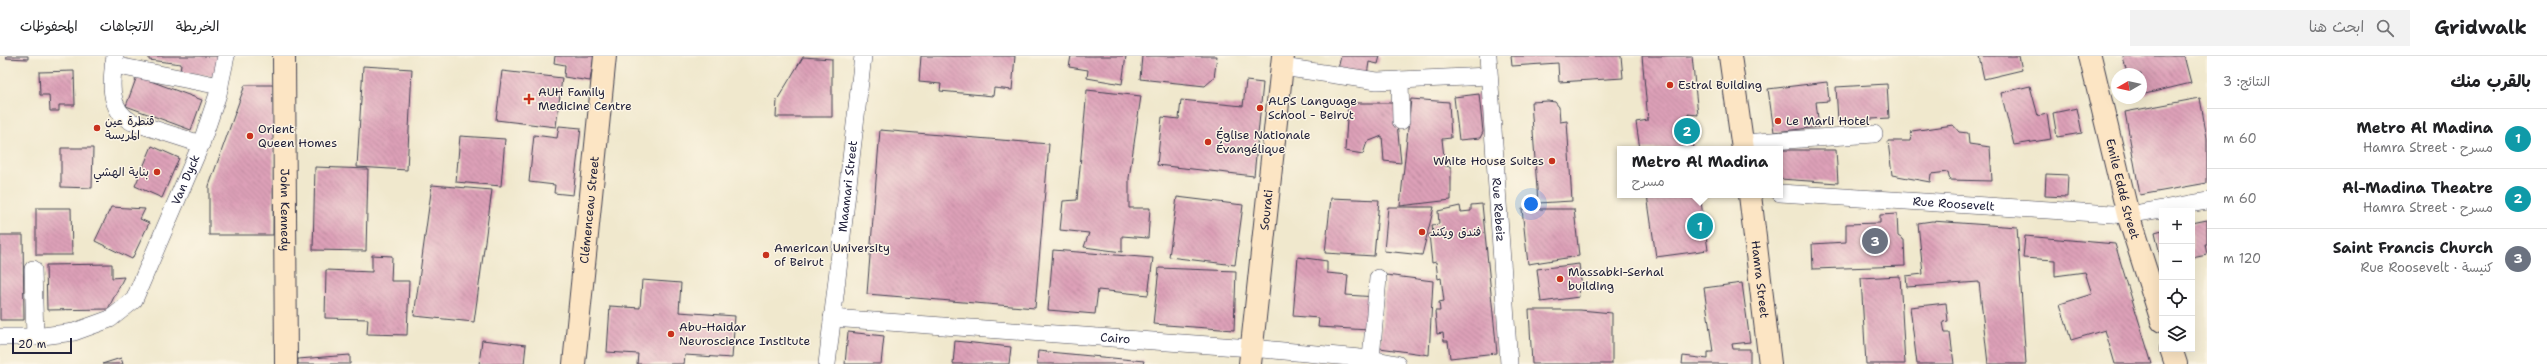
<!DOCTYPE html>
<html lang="ar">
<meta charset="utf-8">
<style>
:root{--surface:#fff;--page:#f2f2f2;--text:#202124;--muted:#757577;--line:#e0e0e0;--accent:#7c3aed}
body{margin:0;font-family:"Shantell Sans","Playpen Sans Arabic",sans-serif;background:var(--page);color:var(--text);direction:rtl}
.controls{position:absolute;right:12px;bottom:12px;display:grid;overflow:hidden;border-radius:0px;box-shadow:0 4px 16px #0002}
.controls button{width:36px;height:36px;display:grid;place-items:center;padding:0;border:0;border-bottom:1px solid var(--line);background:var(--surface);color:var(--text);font:20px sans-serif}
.compass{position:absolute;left:2111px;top:12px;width:36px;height:36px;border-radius:50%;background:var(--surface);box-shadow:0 4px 16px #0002;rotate:261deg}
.scale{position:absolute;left:12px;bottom:10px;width:60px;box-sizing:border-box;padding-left:4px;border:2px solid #22223b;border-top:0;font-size:11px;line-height:14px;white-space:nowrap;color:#22223b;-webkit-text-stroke:3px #fcf5e5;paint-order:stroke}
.you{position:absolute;left:1531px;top:148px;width:14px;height:14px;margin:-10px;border:3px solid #fff;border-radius:50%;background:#1a73e8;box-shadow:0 0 0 6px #1a73e833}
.badge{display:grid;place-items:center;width:26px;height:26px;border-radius:50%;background:var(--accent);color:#fff;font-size:13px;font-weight:700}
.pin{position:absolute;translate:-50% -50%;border:2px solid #fff;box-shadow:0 1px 4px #0006}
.popup{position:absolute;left:1617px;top:90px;width:166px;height:52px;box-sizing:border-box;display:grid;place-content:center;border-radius:0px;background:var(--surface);filter:drop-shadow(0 1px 3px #0005);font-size:13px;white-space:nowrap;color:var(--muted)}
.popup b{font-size:15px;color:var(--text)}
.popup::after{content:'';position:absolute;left:50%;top:100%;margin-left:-8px;border:8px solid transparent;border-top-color:var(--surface)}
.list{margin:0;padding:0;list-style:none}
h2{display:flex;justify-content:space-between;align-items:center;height:52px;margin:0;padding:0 16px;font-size:17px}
h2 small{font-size:13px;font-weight:400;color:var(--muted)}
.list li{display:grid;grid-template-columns:26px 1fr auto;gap:12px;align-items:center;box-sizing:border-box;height:60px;padding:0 16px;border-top:1px solid var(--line)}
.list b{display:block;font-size:15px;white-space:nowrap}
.list p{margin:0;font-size:13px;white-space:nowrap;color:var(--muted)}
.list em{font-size:13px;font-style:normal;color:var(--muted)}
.icon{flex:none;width:22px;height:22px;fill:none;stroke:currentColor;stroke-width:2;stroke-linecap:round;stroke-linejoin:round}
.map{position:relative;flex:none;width:2207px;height:308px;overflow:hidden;direction:ltr}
header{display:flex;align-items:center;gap:24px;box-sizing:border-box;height:56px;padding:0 20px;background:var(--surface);border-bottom:1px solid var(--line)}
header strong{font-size:19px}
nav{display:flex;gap:22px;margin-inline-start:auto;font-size:14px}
.search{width:280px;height:36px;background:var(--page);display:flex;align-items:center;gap:10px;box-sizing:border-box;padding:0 14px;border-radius:0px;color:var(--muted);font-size:15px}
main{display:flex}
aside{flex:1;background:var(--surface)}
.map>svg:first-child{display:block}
</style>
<header>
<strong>Gridwalk</strong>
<div class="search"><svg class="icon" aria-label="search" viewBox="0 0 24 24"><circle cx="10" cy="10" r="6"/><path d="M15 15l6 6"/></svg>ابحث هنا</div>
<nav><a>الخريطة</a><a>الاتجاهات</a><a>المحفوظات</a></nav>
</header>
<main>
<aside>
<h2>بالقرب منك<small>النتائج: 3</small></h2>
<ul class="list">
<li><span class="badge" style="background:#0f9aa8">1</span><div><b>Metro Al Madina</b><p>مسرح · Hamra Street</p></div><em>60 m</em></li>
<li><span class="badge" style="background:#0f9aa8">2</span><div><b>Al-Madina Theatre</b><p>مسرح · Hamra Street</p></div><em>60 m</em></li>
<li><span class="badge" style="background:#6b7280">3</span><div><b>Saint Francis Church</b><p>كنيسة · Rue Roosevelt</p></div><em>120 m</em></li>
</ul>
</aside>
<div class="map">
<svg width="2207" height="308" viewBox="0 0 2207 308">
<defs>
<pattern id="building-back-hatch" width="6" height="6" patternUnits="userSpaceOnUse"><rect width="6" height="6" fill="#dda0b8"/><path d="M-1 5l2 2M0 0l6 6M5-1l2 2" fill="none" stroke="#b38297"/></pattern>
</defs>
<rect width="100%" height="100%" fill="#fcf5e5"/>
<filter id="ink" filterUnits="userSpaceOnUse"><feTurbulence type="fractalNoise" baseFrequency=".025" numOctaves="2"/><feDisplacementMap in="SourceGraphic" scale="8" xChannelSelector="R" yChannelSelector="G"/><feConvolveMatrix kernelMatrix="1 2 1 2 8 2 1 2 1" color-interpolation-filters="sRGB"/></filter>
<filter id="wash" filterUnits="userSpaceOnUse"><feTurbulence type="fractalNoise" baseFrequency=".012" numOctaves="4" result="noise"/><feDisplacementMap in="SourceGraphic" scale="16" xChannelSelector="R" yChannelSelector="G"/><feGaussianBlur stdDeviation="0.9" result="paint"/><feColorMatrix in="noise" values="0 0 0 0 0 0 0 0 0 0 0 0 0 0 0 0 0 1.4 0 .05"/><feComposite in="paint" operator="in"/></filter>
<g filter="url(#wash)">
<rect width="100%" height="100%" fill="#f0e8cd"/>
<g id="blocks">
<g fill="url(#building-back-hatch)">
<polygon points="7,0 28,0 28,3 6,2"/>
<polygon points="149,0 222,0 219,21 180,16 181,8 149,4"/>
<polygon points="555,0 594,0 590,25 564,21 565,9 554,7"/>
<polygon points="921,0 1015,0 1012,34 994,32 993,40 940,35 941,28 919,26"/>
<polygon points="1071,0 1126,0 1122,28 1087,22 1088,14 1069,11"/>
<polygon points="1142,0 1217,0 1214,22 1205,30 1140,23"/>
<polygon points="1341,0 1380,0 1378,8 1369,6 1367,19 1338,13"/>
<polygon points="1511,0 1621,0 1623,22 1559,26 1558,7 1512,10"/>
<polygon points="1642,0 1692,0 1698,59 1688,58 1694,93 1640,93 1636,66 1648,64"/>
<polygon points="1979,0 2019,0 2022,14 1984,23"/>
<polygon points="2123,0 2184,0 2191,27 2141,39 2141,18 2127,18"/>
<polygon points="803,1 832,3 832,61 776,61 777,44"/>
<polygon points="363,10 412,13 407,114 357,111"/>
<polygon points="74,15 75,49 59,49 59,55 50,55 49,39 40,39 39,16"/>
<polygon points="502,15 562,22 556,71 496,64"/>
<polygon points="137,20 202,44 191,74 126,50"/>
<polygon points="1246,25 1263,27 1254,120 1157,109 1162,61 1179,63 1181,44 1243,50"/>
<polygon points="1827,26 1829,45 1816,46 1819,71 1774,76 1768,33"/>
<polygon points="1887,28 1889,62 1838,65 1836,31"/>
<polygon points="245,29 274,29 273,179 209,179 209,130"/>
<polygon points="2030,30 2038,60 2047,58 2051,83 2014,89 2001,37"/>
<polygon points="1087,34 1141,40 1129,122 1129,152 1150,152 1148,182 1122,180 1122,196 1084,191 1089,177 1060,174 1063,145 1077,144"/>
<polygon points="1479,38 1483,76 1480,82 1459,84 1454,41"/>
<polygon points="2200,42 2207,82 2207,127 2140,139 2125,56"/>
<polygon points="1411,43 1449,46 1451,82 1442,83 1445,110 1451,111 1451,144 1400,150"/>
<polygon points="1548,45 1555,46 1559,51 1560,66 1567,65 1572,145 1538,147 1531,46"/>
<polygon points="1348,47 1395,47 1401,107 1384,105 1382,80 1367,86 1363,98 1345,95"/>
<polygon points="2077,52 2082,77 2057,81 2053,57"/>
<polygon points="1953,69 1959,76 1968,77 1969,88 1990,91 1992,125 1950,124 1948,116 1931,118 1930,126 1892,119 1888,85 1910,85 1912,75"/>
<polygon points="559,70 581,72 573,139 554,137 555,129 529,126 534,79 557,82"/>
<polygon points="880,74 1049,88 1035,252 867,238"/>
<polygon points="460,80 505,83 501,130 456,126"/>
<polygon points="152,90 179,102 162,142 135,130"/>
<polygon points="61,92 93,92 92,132 61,131"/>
<polygon points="1780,94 1836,94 1838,127 1780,123"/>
<polygon points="315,111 368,113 366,195 313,194"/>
<polygon points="2046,118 2068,119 2067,141 2045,140"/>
<polygon points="432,129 492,134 474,266 414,260"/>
<polygon points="1647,139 1700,139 1708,194 1656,201"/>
<polygon points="1177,141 1243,149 1235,209 1169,201"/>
<polygon points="1331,142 1379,144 1374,200 1325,197"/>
<polygon points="1482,148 1497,297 1450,302 1448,285 1444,285 1443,277 1437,278 1435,255 1440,255 1439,246 1444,245 1441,222 1438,223 1436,206 1432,207 1429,178 1433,178 1432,169 1439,168 1438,155 1460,150 1461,156 1471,155 1471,149"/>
<polygon points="111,151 145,153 140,163 149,167 132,203 95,185"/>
<polygon points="1388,151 1434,151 1422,199 1384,195"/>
<polygon points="36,152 71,152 72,199 36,199"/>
<polygon points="1522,153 1574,153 1579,200 1528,208"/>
<polygon points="1897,158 1898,180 1904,184 1905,210 1813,213 1812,188 1846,186 1846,168 1880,167 1880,159"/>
<polygon points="2207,164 2207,188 2205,188 2207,199 2192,202 2192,167"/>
<polygon points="1932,165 2017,171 2026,308 1988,308 1979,226 1907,231 1906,220 1923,218 1918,167"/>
<polygon points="2162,174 2162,203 2161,203 2155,176"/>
<polygon points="0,179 23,179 24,264 0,264"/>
<polygon points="2025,180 2115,188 2152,308 2115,308 2105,274 2071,284 2060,248 2092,238 2085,216 2055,220 2055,204 2023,202"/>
<polygon points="1053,194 1153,202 1148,239 1098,234 1095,258 1048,254"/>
<polygon points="372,199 392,200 391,225 409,225 407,279 367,278 368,263 325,262 326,214 372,216"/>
<polygon points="1298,201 1327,205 1327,217 1348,219 1346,239 1376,241 1369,274 1318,271 1319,262 1293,260"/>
<polygon points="112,208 112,222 124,221 108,253 47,254 46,209"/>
<polygon points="1579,208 1582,232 1578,233 1579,241 1541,246 1537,213"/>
<polygon points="1159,212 1236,215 1234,274 1153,268"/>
<polygon points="1386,219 1433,225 1429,299 1380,292"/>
<polygon points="1900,220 1905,308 1866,308 1861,222"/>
<polygon points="642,224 681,227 679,256 735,260 732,302 685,299 684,308 637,308 638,298 607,296 610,250 640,252"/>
<polygon points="1742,227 1750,286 1732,288 1733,293 1750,293 1750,308 1682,308 1683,300 1708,303 1708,296 1713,296 1704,232"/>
<polygon points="1946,247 1948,265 1943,266 1945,277 1950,277 1954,308 1917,308 1910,251"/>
<polygon points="1529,254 1580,254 1612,257 1612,308 1532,308"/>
<polygon points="848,276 884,280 881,308 845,308"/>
<polygon points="482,284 526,289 524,308 479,308"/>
<polygon points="955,285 1011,291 1009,308 953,308"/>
<polygon points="1038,295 1144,305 1143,308 1037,308"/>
<polygon points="350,299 350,308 298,308 298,303"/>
<polygon points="121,302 123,308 102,308"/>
</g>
</g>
</g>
<g filter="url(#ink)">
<use href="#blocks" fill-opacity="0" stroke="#414051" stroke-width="1"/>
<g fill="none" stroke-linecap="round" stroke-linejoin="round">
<g stroke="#414051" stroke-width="18">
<g id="street">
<path d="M115,0C111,23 107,54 132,66L201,88"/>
<path id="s1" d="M1488,0L1509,308"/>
<polyline points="113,9 220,30"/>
<polyline points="1282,11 1377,25 1489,20"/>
<polyline points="1400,24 1401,65"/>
<polyline points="1743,87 1874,78"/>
<path id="s2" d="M1780,137L2128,159L2207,145"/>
<polyline points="33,213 35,281"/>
<path id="s3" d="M832,262L1251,292L1371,303L1397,308"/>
<path id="s4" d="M0,281H35L74,276L110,263L134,244L201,88L218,38L226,0"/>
<polyline points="1371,303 1378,222"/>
<path id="s5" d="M827,308L863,0"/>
</g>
</g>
<g stroke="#414051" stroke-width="24">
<g id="secondary">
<path id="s6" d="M284,0L286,308"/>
<polyline points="1730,0 1743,93"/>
<path id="s7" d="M2090,0L2128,159L2162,265"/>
<path id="s8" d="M1750,139L1770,308"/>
<polyline points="2171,293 2176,308"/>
<path id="s9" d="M574,308L605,0"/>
<path id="s10" d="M1250,308L1283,0"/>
</g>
</g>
<use href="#street" stroke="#fff" stroke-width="17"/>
<use href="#secondary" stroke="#fce5c4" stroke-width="22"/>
</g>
</g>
<g fill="#c8321e" stroke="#fcf5e5" stroke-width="1.5">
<circle cx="1670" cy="29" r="4"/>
<path d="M527 37h4v4h4v4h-4v4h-4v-4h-4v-4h4z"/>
<circle cx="1260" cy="52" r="4"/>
<circle cx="1778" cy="65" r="4"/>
<circle cx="97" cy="72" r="4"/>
<circle cx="250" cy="80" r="4"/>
<circle cx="1208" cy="86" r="4"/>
<circle cx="1552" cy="105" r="4"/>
<circle cx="157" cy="116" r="4"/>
<circle cx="1422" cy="176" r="4"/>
<circle cx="766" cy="199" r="4"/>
<circle cx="1560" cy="223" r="4"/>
<circle cx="671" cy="278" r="4"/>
</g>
<g text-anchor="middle" stroke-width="3" stroke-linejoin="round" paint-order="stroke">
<g font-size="12" fill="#22223b" stroke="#fcf5e5" text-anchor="start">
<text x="1678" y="33">Estral Building</text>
<text x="538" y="40">AUH Family<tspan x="538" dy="14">Medicine Centre</tspan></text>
<text x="1268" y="49">ALPS Language<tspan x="1268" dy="14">School - Beirut</tspan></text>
<text x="105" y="69">قنطرة عين<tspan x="105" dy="14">المريسة</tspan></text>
<text x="1786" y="69">Le Marli Hotel</text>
<text x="258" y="77">Orient<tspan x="258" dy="14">Queen Homes</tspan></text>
<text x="1216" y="83">Église Nationale<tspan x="1216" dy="14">Évangélique</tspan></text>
<text x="1544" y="109" text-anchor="end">White House Suites</text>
<text x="149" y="120" text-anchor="end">بناية الهشي</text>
<text x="1430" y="180">فندق ويكند</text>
<text x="774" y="196">American University<tspan x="774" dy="14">of Beirut</tspan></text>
<text x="1568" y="220">Massabki-Serhal<tspan x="1568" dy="14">building</tspan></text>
<text x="679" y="275">Abu-Haidar<tspan x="679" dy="14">Neuroscience Institute</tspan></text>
</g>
<g font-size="12" fill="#22223b" stroke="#fcf5e5">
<text dy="4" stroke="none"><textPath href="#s4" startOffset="274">Van Dyck</textPath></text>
<text dy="4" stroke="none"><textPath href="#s5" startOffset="179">Maamari Street</textPath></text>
<text dy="4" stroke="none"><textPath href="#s7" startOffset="137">Emile Eddé Street</textPath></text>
<text dy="4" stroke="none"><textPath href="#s2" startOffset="174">Rue Roosevelt</textPath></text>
<text dy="4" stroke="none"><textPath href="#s6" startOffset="154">John Kennedy</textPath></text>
<text dy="4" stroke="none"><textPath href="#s9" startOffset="155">Clémenceau Street</textPath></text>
<text dy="4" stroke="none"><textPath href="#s10" startOffset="155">Sourati</textPath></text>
<text dy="4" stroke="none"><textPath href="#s1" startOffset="154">Rue Rebeiz</textPath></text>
<text dy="4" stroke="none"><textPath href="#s8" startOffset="85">Hamra Street</textPath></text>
<text dy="4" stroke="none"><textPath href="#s3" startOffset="284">Cairo</textPath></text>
</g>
</g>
</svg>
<div class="controls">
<button>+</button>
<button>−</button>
<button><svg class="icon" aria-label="locate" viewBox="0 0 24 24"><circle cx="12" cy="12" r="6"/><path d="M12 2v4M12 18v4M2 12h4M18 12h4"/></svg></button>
<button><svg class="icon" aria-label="layers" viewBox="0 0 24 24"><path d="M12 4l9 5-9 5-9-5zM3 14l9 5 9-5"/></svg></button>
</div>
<svg class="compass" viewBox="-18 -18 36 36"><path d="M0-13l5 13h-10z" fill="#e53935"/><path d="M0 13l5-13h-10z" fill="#757577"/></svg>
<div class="scale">20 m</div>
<div class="you"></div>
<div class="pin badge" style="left:1700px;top:170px;background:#0f9aa8">1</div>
<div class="popup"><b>Metro Al Madina</b>مسرح</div>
<div class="pin badge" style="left:1687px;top:75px;background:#0f9aa8">2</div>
<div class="pin badge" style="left:1875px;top:185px;background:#6b7280">3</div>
</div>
</main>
